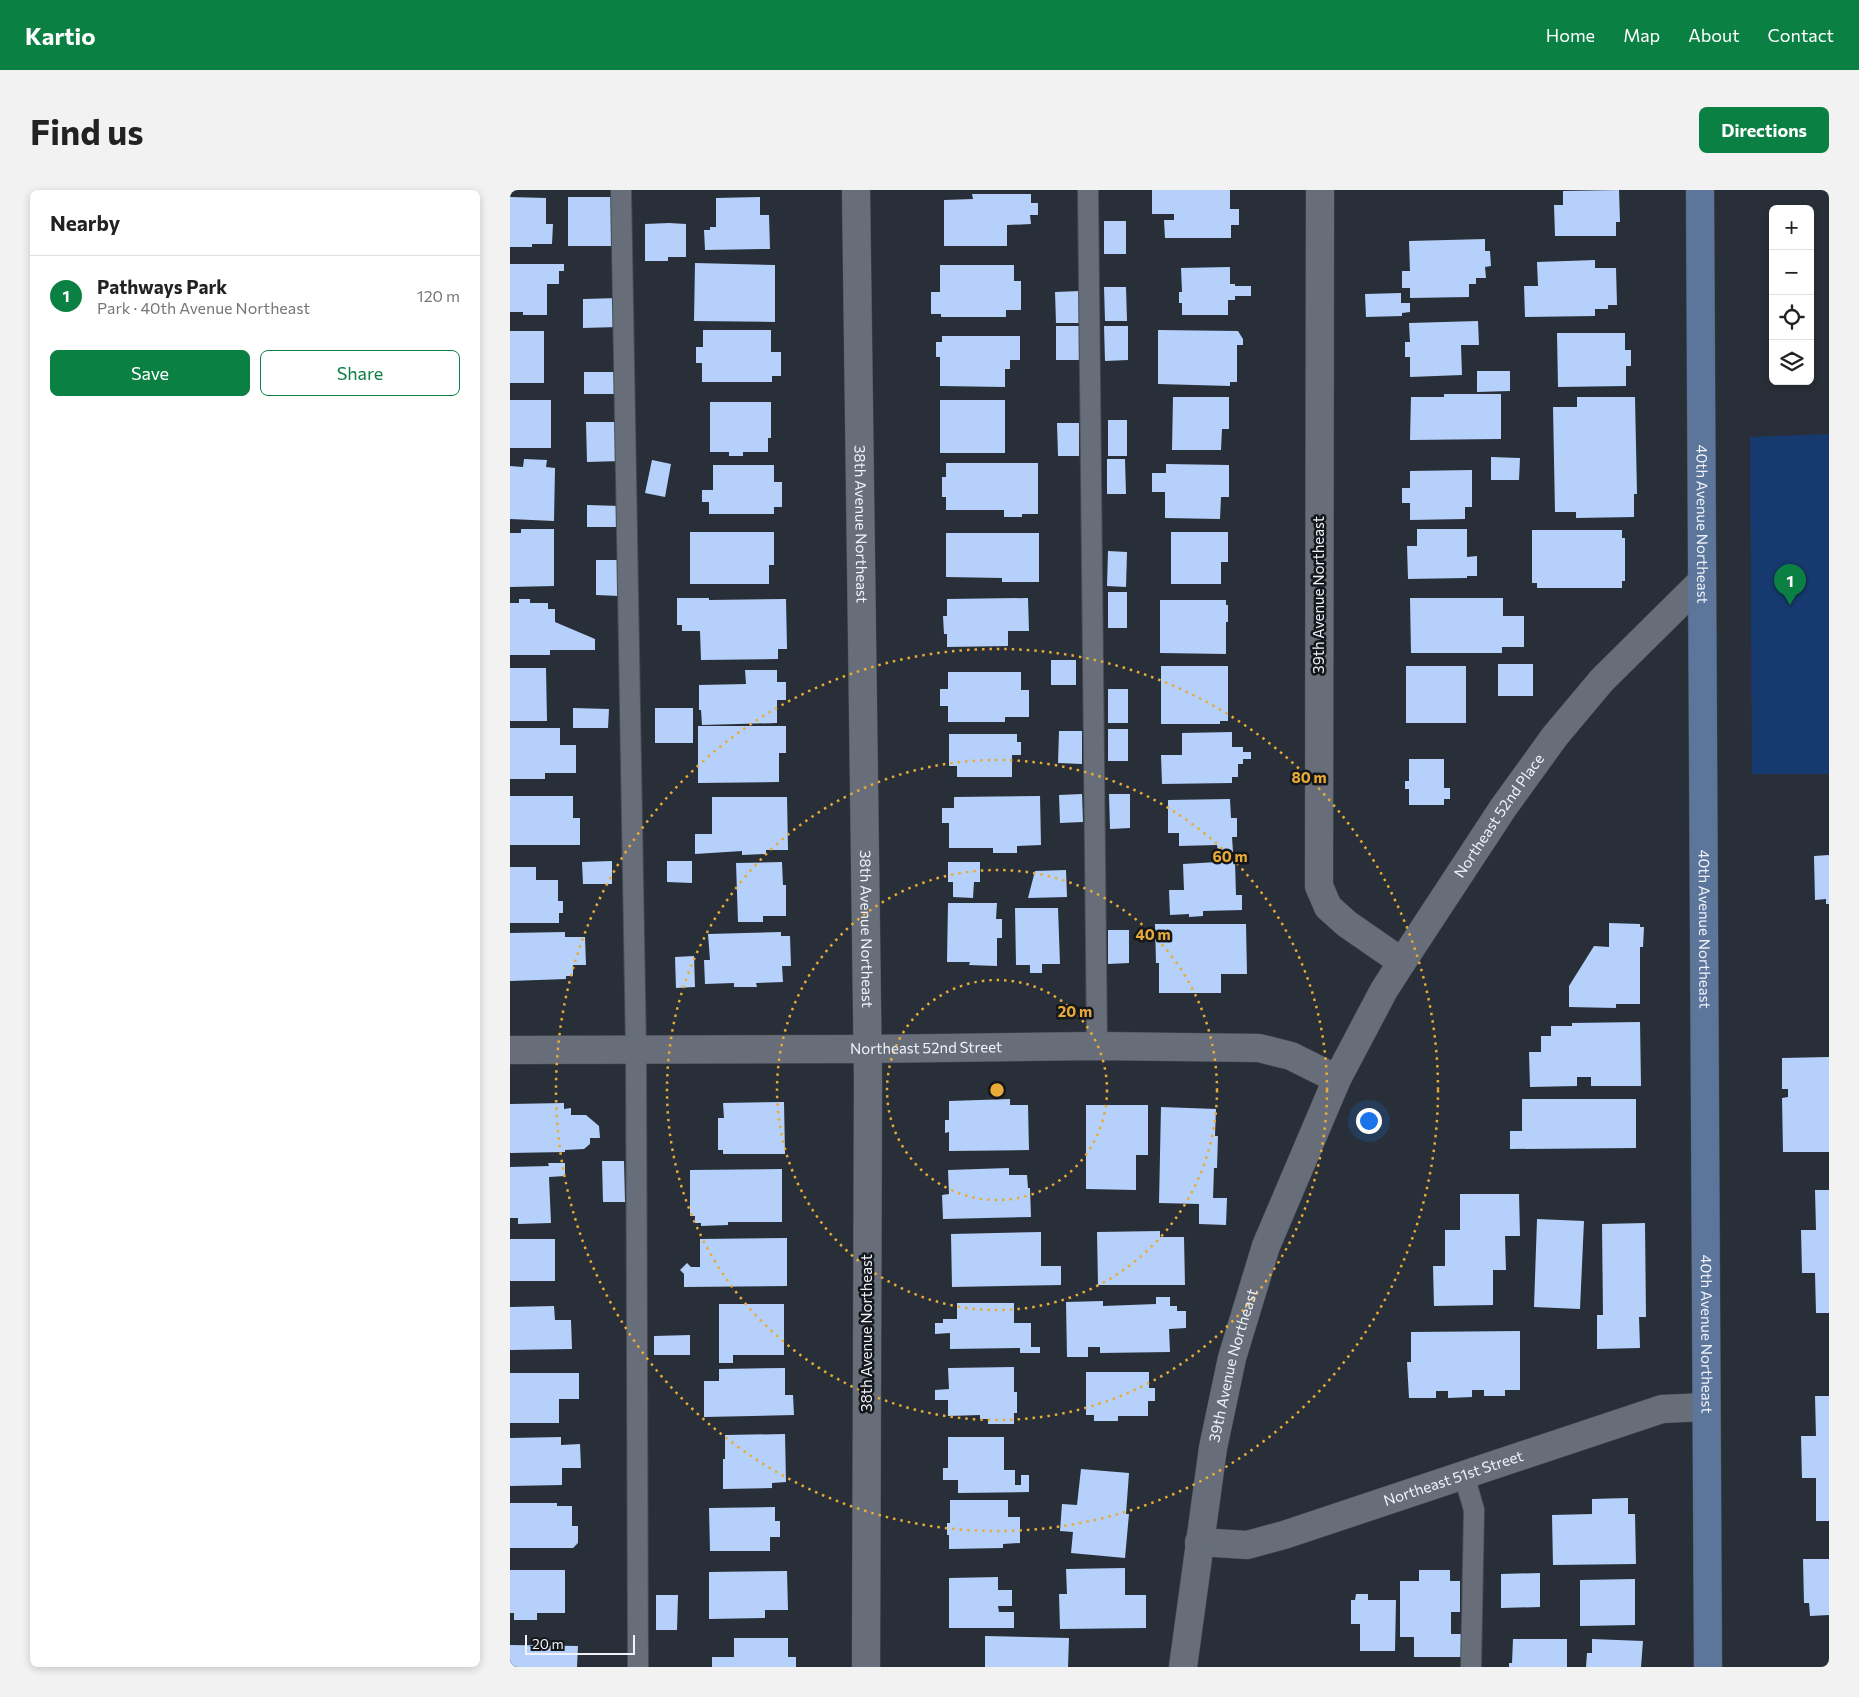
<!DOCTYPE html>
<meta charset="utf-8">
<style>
:root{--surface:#fff;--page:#f2f2f2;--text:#222;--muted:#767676;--line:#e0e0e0;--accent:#0b8043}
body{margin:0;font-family:Commissioner,sans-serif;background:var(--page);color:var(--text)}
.controls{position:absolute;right:15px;top:15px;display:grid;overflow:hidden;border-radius:8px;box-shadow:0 2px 8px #0003}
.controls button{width:45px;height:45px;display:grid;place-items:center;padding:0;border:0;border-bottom:1px solid var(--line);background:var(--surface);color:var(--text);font:25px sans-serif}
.scale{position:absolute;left:15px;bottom:12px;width:110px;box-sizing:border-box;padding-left:5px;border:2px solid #eff3f9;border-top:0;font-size:14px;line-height:18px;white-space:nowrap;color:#eff3f9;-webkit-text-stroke:4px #14171b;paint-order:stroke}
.you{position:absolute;left:858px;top:930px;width:18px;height:18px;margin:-12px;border:4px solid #fff;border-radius:50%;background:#1a73e8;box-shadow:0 0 0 8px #1a73e833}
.badge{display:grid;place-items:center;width:32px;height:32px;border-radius:50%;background:var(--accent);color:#fff;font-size:16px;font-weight:700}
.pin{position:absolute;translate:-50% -41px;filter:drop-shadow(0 1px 2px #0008)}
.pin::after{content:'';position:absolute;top:26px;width:18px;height:15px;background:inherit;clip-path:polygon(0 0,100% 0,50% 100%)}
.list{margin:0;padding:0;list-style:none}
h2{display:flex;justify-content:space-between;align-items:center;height:65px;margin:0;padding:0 20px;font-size:21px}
h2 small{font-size:16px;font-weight:400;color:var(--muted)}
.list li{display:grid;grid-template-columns:32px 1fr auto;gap:15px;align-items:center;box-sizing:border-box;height:80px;padding:0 20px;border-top:1px solid var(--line)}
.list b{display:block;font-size:19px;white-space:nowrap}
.list p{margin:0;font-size:16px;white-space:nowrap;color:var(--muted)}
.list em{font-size:16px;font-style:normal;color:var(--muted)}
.actions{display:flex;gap:10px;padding:15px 20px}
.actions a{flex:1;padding:11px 0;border:1px solid var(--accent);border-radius:8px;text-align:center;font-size:18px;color:var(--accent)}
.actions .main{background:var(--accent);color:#fff}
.icon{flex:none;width:28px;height:28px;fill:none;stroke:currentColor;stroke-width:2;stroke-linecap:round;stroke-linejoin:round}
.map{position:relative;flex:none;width:1319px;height:1477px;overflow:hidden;border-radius:8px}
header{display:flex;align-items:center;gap:30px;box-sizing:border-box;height:70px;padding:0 25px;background:var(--accent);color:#fff}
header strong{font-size:24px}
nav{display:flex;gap:28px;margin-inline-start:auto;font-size:18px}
.intro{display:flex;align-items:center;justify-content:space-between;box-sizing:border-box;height:120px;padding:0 30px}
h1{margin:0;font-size:35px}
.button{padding:12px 22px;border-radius:8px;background:var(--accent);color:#fff;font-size:18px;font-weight:700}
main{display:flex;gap:30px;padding:0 30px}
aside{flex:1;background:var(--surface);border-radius:8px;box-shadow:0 2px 8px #0003}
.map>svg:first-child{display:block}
</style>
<header>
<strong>Kartio</strong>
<nav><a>Home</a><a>Map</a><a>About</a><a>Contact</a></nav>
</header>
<div class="intro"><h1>Find us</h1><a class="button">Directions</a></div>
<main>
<aside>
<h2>Nearby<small></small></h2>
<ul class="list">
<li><span class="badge">1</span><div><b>Pathways Park</b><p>Park · 40th Avenue Northeast</p></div><em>120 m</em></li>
</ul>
<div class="actions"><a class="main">Save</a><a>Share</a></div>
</aside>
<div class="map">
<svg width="1319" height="1477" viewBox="0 0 1319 1477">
<rect width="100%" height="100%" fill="#292f38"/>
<polygon fill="#163a6f" points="1319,244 1319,584 1242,584 1240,247"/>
<g fill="#b5d1fb">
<polygon points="642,0 720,0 720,19 729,19 729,35 721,35 721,48 655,48 654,30 664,30 664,24 642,24"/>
<polygon points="1109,0 1110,32 1106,32 1106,46 1045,46 1044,15 1053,15 1053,1"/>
<polygon points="462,4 521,4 521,13 528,13 528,25 520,25 521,34 497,35 497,56 434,56 434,10 463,9"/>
<polygon points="0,7 36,8 36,34 43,34 42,54 22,54 22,57 0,57"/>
<rect x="58" y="7" width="47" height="49"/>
<polygon points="250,7 250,25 259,25 260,59 195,60 194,40 200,40 200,37 206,37 206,8"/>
<rect x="594" y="31" width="22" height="33"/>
<polygon points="159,33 176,34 176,67 158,67 158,71 135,71 135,34"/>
<polygon points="975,49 975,61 980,61 981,76 975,77 976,88 966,88 966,94 959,94 959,107 900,108 900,98 892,98 892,81 900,81 899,51"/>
<polygon points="1085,70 1085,78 1106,78 1107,115 1098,115 1098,119 1085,119 1085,126 1015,127 1014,96 1028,96 1027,72"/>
<polygon points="185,73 265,75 265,132 184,131"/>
<polygon points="0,74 54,74 54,81 49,81 49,94 37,94 37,125 13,125 13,122 0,122"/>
<polygon points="430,75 504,75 504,91 511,91 511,120 496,120 496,127 431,127 431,124 421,124 421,102 430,102"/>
<polygon points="720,77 720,94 725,94 725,96 741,96 741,106 725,106 725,110 718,110 718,125 672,125 672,113 669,113 669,102 672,102 671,78"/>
<polygon points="594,97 616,97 617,131 595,131"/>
<polygon points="570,101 570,133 546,133 545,102"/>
<polygon points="891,103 891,113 900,113 900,122 892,123 892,126 856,127 855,104"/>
<polygon points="108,108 108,137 73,138 73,109"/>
<polygon points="968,131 969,155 951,155 952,185 900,187 900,167 895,167 895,152 900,152 899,133"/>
<rect x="546" y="136" width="25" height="34"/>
<polygon points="594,136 618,136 618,170 595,171"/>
<polygon points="193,140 261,140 261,162 271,162 271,186 262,186 262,192 192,192 192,173 186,173 186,157 193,157"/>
<polygon points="648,140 728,141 733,149 733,155 727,155 727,192 720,192 720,196 648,194"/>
<rect x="0" y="141" width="34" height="52"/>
<polygon points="1047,143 1115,143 1115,160 1121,160 1121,176 1116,176 1116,196 1048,197"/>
<polygon points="432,146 510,146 510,170 500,170 500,179 495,179 495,197 430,196 430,167 426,167 426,152 432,152"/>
<polygon points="967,181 1000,181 1000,201 967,202"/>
<polygon points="74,182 108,182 109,204 74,204"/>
<polygon points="934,204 991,204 991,249 900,250 901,207 934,207"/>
<polygon points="663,207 719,207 719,239 712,239 711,260 662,260"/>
<polygon points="1067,207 1125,207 1127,304 1124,304 1124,327 1066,328 1066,322 1045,322 1043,217 1067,217"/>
<rect x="0" y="210" width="41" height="48"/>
<rect x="430" y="210" width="65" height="53"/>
<polygon points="200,212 261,212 261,248 258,248 258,262 233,262 233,266 219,266 219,262 200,262"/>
<rect x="598" y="230" width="19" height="36"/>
<polygon points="76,232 110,232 111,271 77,272"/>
<polygon points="547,233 569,233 569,266 548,266"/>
<polygon points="981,267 1010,268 1009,290 981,290"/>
<polygon points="14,269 37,270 36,277 45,278 44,331 0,329 0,276 13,277"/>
<polygon points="597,269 615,269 616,304 597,304"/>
<polygon points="142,270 161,274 155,307 135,303"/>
<polygon points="436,273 528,273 528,324 512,324 512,327 494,327 494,320 436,320 436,307 432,307 432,287 436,287"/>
<polygon points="656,274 719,275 719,307 711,307 710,329 655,328 655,302 642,302 642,283 656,283"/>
<polygon points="203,275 264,275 264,292 272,292 272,317 264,317 264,324 199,324 199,312 192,312 192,300 203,300"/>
<polygon points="962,280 962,317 955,317 955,329 900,330 900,313 892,313 892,298 900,298 900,281"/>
<polygon points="77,315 110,316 110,337 77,337"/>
<polygon points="11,339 44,339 44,396 0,397 0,343 11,343"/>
<polygon points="907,339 957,339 957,367 967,366 967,386 957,386 957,388 898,389 897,356 907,356"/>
<polygon points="1022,340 1112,340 1112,348 1115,348 1115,391 1112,391 1112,398 1027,398 1027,393 1022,393"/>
<polygon points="180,342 264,342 264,375 259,375 259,394 180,394"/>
<polygon points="661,342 718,342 718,372 711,372 711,394 661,394"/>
<polygon points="436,343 529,343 529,392 492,392 492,388 436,387"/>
<polygon points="598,361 617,362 616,397 597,396"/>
<polygon points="86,370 109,370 109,406 86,405"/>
<rect x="598" y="402" width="19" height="36"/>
<polygon points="167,408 199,408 199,410 276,409 277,459 268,459 268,469 191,470 190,441 172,441 172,435 167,435"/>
<polygon points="518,408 519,441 498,441 498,456 437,457 437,444 434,444 433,426 437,426 437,409"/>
<polygon points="900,408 993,408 993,426 1014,426 1014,457 992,457 992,463 901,463"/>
<polygon points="9,409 20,409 20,413 38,413 38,419 45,419 45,432 85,449 85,460 40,460 40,465 0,465 0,413 9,413"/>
<polygon points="650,410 716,410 716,415 718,415 718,432 716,432 716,464 650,463"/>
<rect x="541" y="470" width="25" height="25"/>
<rect x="988" y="474" width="35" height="32"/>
<polygon points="651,476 718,476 718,531 710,531 710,534 651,534"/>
<rect x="896" y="476" width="60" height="57"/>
<polygon points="0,478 36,478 37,531 0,531"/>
<polygon points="235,480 267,480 267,492 276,492 276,510 267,510 267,533 192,535 191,520 189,520 189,495 236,494"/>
<polygon points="438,482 511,482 511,500 519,500 519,527 495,527 495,532 438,532 438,516 430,516 430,499 438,499"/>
<rect x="598" y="499" width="20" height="34"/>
<polygon points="63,518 99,519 98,538 63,538"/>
<rect x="145" y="518" width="38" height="35"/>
<polygon points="188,536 276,536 276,563 269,563 269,592 188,593"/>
<polygon points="0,538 50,538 50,555 66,555 66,583 35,583 35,589 0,589"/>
<rect x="598" y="539" width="20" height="32"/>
<polygon points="549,541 572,541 572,574 548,573"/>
<polygon points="722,542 722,557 733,557 733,562 741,562 741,569 733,569 733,574 728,574 728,587 722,587 722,593 652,594 651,565 672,565 672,543"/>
<polygon points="439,544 507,544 507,552 511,552 511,565 502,565 502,587 447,587 447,576 439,576"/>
<polygon points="899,569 934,569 934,598 940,598 940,609 934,609 934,615 899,615 899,599 895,599 895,591 899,591"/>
<polygon points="572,604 573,632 550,633 549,605"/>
<polygon points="599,604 620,604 620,638 600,639"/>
<polygon points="0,606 63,606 63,628 70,628 70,655 0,655"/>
<polygon points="530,606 531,655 507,656 507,663 483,663 483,658 439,658 439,633 432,633 432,618 444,618 444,607"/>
<polygon points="202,607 277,607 278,660 256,660 256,664 232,665 232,661 185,664 185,644 202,644"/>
<polygon points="720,609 721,628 727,628 727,647 722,647 723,662 708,662 707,655 669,656 669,643 658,643 658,610"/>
<polygon points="1319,665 1319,714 1316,714 1316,709 1305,710 1304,666"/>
<polygon points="102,671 102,694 73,694 72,672"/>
<polygon points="157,671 182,671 182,693 157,692"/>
<polygon points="725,671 726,705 732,705 732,720 693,721 693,726 679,727 679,724 660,725 659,700 674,700 673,674"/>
<polygon points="272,672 273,695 276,695 276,726 253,726 253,732 228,732 226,673"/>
<polygon points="438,672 470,672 470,692 464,692 463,708 443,707 443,692 438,692"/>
<polygon points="0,677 26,677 26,690 48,690 48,711 53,711 53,723 49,723 49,733 0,733"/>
<polygon points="556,680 557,707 518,708 525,681"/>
<polygon points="438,713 487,713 486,729 492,729 492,748 487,748 487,776 459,775 460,772 437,772"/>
<polygon points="505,718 548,718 550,774 532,774 532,783 520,783 520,775 506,775"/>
<polygon points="1099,733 1130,734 1130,737 1134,737 1133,757 1130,757 1130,814 1106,814 1106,818 1059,817 1059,796 1084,756 1099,757"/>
<polygon points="645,734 736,734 737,784 711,784 711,803 649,803 649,773 646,773"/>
<polygon points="598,740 619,740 619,773 598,774"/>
<polygon points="55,742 55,747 75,747 76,775 63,775 63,786 56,786 56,789 0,791 0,743"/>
<polygon points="271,742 271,746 280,746 281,776 272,776 273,792 246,793 247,797 224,797 224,793 195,794 194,770 200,770 198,744"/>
<polygon points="184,766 185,797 166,798 165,767"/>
<polygon points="1130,832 1131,896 1081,896 1081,887 1067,887 1067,896 1020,897 1019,862 1031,862 1031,846 1041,846 1041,836 1062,836 1062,833"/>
<polygon points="1319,867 1319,962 1273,962 1272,908 1278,907 1278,899 1272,899 1272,868"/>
<polygon points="500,909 500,915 518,915 519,960 439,961 439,942 435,943 435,930 439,930 439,911"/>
<polygon points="1012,909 1126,909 1126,958 1000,959 1000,941 1012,941"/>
<polygon points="274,912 275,964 213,964 213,960 208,960 208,928 214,928 213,913"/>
<polygon points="54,913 54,919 61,918 61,925 76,925 89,936 90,948 80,948 80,954 74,959 55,960 55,962 0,963 0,914"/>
<polygon points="576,915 638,915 638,965 626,965 626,1000 576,999"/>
<polygon points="651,917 706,919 705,946 708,946 707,978 704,978 703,1008 717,1008 716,1035 689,1034 689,1014 649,1013"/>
<polygon points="92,971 114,971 115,1012 93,1012"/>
<polygon points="38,973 55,973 55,986 39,987 41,1033 8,1034 8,1028 0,1028 0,977 39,976"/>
<polygon points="499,978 499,985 517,985 518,998 520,998 521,1027 433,1029 432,1005 439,1004 438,980"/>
<polygon points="272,979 272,1032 218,1032 218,1035 191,1036 191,1033 185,1033 185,1026 180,1026 180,980"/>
<polygon points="1305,1000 1319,1000 1319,1123 1306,1123 1305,1083 1292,1083 1291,1040 1306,1040"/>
<polygon points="950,1004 1009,1004 1010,1046 995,1046 996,1080 983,1080 983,1115 924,1116 923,1076 935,1076 935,1040 950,1040"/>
<polygon points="1027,1029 1074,1031 1070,1119 1024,1117"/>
<polygon points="1135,1033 1136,1127 1129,1127 1130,1158 1087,1159 1087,1125 1093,1125 1092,1034"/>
<polygon points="650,1041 650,1047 674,1047 675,1095 588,1095 587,1042"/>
<polygon points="531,1042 531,1076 551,1076 551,1095 442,1097 441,1044"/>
<polygon points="277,1048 277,1096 174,1097 174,1084 170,1080 177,1073 181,1077 190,1077 190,1049"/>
<rect x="0" y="1049" width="45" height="42"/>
<polygon points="646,1107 660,1107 660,1116 667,1116 667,1121 676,1121 676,1138 659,1139 660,1162 590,1163 590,1157 578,1157 578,1167 557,1167 556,1112 593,1111 593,1116 646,1114"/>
<polygon points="447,1113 504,1113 504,1133 521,1133 521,1157 530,1157 530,1163 510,1163 510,1158 440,1159 440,1143 425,1144 425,1133 433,1133 433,1129 447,1129"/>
<polygon points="209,1114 274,1114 274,1165 223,1165 223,1173 209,1173"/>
<polygon points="44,1116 45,1130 61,1130 62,1159 0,1160 0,1117"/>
<polygon points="1010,1141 1010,1200 995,1200 995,1206 974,1206 974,1200 962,1200 962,1207 938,1208 938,1201 926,1201 926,1208 899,1208 897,1172 901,1172 901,1142"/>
<polygon points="180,1145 180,1165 144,1165 144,1146"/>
<polygon points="504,1177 504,1202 507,1202 507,1223 504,1223 504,1234 478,1234 478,1229 470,1229 470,1225 438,1226 438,1210 425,1210 425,1200 439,1199 438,1178"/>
<polygon points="275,1178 275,1205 283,1205 284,1225 194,1227 194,1191 209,1191 209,1179"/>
<polygon points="576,1182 639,1182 639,1198 645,1198 645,1211 638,1211 638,1226 608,1226 608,1231 584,1231 584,1225 576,1225"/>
<polygon points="0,1183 69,1183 69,1209 49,1209 49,1233 0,1233"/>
<polygon points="1305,1206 1319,1206 1319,1331 1306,1331 1306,1288 1292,1288 1291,1246 1306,1246"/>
<polygon points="275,1244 276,1292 262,1293 262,1298 213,1299 213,1269 215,1269 215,1245"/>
<polygon points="51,1247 51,1255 70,1254 71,1278 52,1278 52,1295 0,1296 0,1248"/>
<polygon points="438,1247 494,1247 494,1280 505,1280 505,1295 511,1295 511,1285 519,1285 519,1302 448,1303 448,1290 433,1290 433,1278 438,1278"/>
<polygon points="571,1279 619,1283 616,1324 619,1324 615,1368 561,1363 563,1342 550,1341 552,1314 567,1315"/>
<polygon points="1118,1308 1118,1324 1125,1324 1126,1374 1043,1375 1042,1325 1082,1324 1082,1309"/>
<polygon points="440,1310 498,1310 498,1327 510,1327 510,1353 493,1354 493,1358 439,1359 439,1345 437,1345 437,1333 440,1333"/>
<polygon points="0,1313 47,1313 47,1316 62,1316 62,1336 68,1336 68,1353 63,1358 0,1358"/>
<polygon points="265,1317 265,1331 270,1331 270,1347 260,1347 260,1361 200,1361 199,1318"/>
<polygon points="1293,1369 1319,1369 1319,1425 1300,1426 1299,1413 1294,1413"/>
<polygon points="615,1378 615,1405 636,1405 636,1438 550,1439 549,1404 557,1404 556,1379"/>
<polygon points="0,1380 55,1380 55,1423 27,1423 27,1430 4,1430 4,1423 0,1423"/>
<polygon points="909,1380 940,1380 940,1391 950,1391 950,1422 941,1422 941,1444 951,1444 951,1467 904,1467 904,1447 890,1447 890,1391 909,1391"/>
<polygon points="277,1381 278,1420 255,1420 255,1428 199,1429 199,1382"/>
<polygon points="1030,1383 1030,1417 991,1418 991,1384"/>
<polygon points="488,1387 488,1400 502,1400 502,1416 488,1416 489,1422 504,1422 504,1438 439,1438 439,1388"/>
<polygon points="1125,1389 1125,1435 1070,1436 1070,1390"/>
<polygon points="846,1404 858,1404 858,1410 886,1410 885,1461 850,1461 850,1434 841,1434 841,1410 845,1410"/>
<polygon points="146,1405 168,1405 167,1440 146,1440"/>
<polygon points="475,1446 559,1448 558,1477 475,1477"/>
<polygon points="224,1448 278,1448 278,1467 286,1467 286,1477 202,1477 202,1467 224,1467"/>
<polygon points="1003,1449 1057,1449 1057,1477 999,1477 999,1473 1002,1473"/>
<polygon points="1082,1449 1133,1451 1131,1477 1076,1477 1077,1463 1082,1463"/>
<polygon points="0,1455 68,1456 67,1477 0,1477"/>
</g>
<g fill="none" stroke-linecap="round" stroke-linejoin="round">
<g stroke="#464c53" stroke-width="22">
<g id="lane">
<polyline points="111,0 126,860 128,1477"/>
<polyline points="578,0 587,856"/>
<polyline points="954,1285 964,1320 961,1477"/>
</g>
</g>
<g stroke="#464c53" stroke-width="29">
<g id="street">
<path id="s1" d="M346,0L358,891L356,1477"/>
<polyline points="810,0 809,696 818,717 837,734 892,772"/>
<path id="s2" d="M0,860L357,859L587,856L749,858L781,866L827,889"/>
<path id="s3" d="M689,1352L737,1355L774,1345L1152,1219L1196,1217"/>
<path id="s4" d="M673,1477L703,1258L722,1168L756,1056L827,889L874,800L892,772L993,618L1045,546L1092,490L1192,391"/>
</g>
</g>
<g stroke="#464c53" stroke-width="29">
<g id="secondary">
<path id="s5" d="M1190,0L1198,1477"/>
</g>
</g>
<use href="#lane" stroke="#676e79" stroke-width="20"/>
<use href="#street" stroke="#676e79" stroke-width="28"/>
<use href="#secondary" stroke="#5c759a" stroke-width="28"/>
</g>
<g fill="none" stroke="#e9ab38" stroke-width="2.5" stroke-dasharray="2.5 5">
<circle cx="487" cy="900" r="110"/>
<circle cx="487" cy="900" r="220"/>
<circle cx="487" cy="900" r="330"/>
<circle cx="487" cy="900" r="441"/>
</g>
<g text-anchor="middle" stroke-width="5" stroke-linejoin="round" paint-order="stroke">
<g font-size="15" fill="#eff3f9" stroke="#14171b">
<text dy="5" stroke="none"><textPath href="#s1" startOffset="334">38th Avenue Northeast</textPath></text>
<text dy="5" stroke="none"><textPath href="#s5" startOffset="334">40th Avenue Northeast</textPath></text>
<text transform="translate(809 405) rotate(-90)" y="5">39th Avenue Northeast</text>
<text dy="5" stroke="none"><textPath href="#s4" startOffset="921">Northeast 52nd Place</textPath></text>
<text dy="5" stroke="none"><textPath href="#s1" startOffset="739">38th Avenue Northeast</textPath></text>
<text dy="5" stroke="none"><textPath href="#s5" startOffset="739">40th Avenue Northeast</textPath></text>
<text dy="5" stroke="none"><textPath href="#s2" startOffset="416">Northeast 52nd Street</textPath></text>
<text transform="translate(357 1143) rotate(-90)" y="5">38th Avenue Northeast</text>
<text dy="5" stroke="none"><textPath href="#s5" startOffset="1144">40th Avenue Northeast</textPath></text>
<text dy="5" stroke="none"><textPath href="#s4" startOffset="306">39th Avenue Northeast</textPath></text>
<text dy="5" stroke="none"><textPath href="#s3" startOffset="265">Northeast 51st Street</textPath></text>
</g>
</g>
<circle cx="487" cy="900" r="8" fill="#e9ab38" stroke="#14171b" stroke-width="2.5"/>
<g font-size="15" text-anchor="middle" font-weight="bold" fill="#e9ab38" stroke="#14171b" stroke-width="5" stroke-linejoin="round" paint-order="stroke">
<text x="799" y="593">80 m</text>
<text x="720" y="672">60 m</text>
<text x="643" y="750">40 m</text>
<text x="565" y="827">20 m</text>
</g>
</svg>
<div class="controls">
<button>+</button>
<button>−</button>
<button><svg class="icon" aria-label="locate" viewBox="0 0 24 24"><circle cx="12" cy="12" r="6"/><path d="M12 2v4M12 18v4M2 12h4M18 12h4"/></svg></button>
<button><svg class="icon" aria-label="layers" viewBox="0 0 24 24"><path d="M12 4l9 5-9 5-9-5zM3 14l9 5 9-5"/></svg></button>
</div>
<div class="scale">20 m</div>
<div class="you"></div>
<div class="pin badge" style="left:1280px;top:415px">1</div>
</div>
</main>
